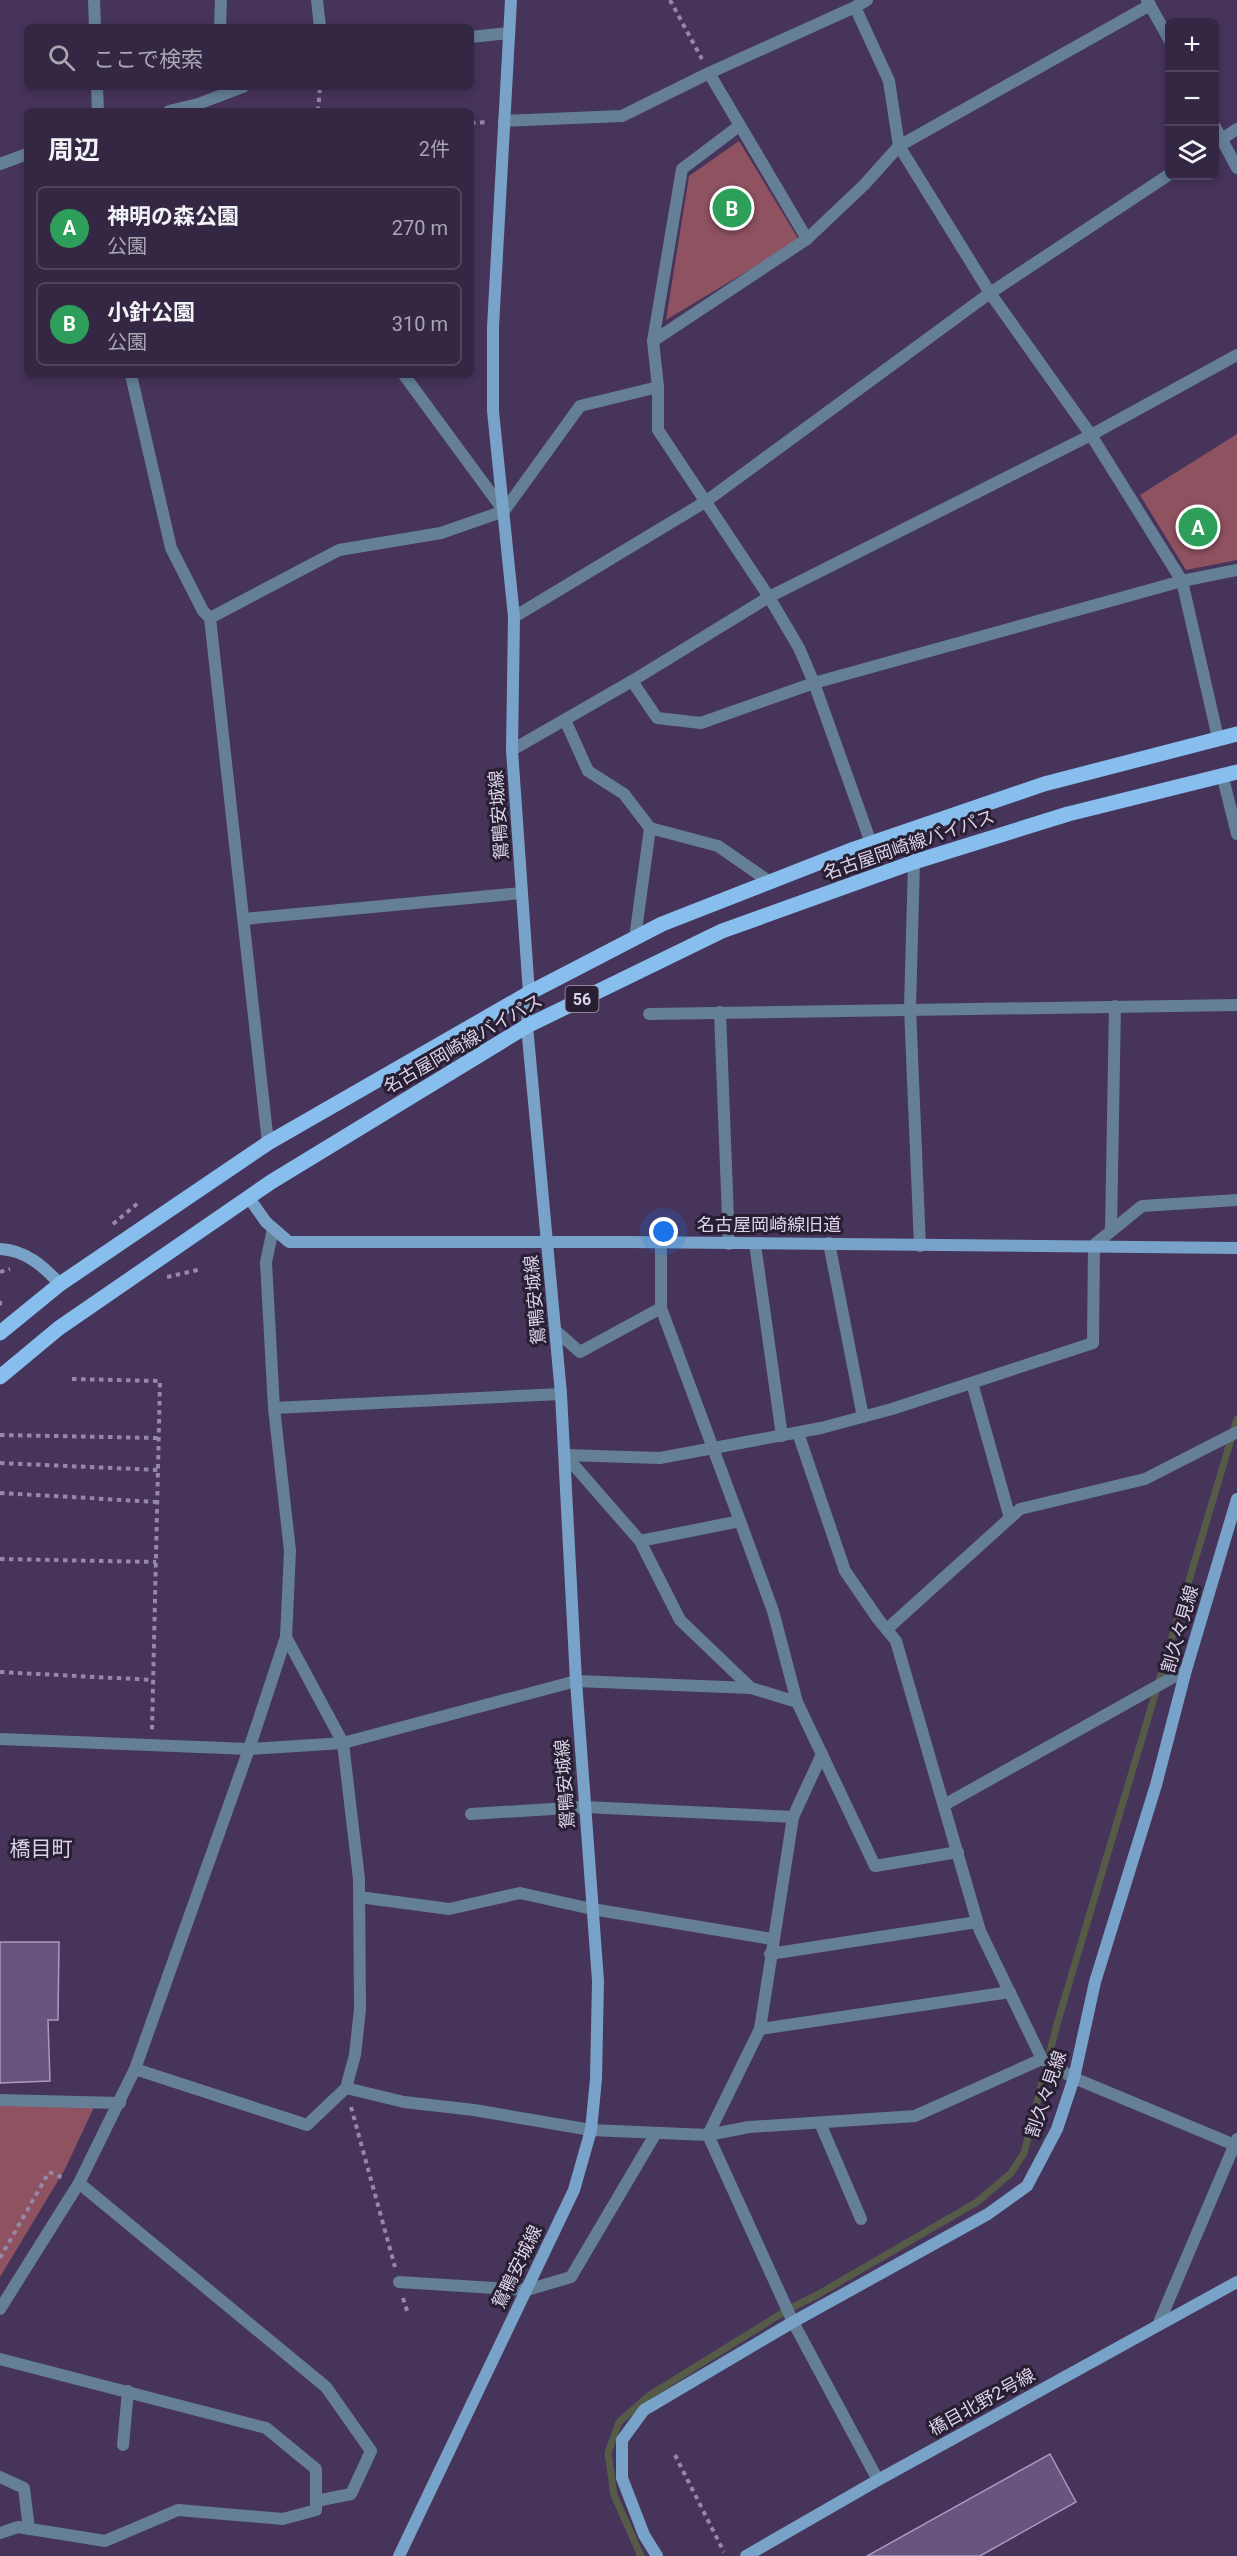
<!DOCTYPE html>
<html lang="ja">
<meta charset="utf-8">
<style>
:root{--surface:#342744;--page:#3c2f4b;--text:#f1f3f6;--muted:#a9a5b2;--line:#4e445d;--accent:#9cca31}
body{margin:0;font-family:Roboto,"Noto Sans JP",sans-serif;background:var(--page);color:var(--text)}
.controls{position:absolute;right:18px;top:18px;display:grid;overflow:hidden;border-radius:9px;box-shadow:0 3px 9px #0003}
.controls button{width:54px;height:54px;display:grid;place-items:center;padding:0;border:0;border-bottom:2px solid var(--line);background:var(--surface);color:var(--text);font:30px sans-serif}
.you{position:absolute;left:664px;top:1232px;width:21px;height:21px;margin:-15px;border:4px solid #fff;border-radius:50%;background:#1a73e8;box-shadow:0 0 0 9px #1a73e833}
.badge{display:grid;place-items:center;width:39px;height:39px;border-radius:50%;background:var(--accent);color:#fff;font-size:20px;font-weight:700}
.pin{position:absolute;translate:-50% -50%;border:3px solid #fff;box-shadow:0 2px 6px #0006}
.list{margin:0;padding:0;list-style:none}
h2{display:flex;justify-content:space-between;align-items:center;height:78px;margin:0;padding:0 24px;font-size:26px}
h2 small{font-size:20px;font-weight:400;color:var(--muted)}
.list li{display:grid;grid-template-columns:39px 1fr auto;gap:18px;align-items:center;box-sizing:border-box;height:84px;margin:0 12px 12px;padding:0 12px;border:2px solid var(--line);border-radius:9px}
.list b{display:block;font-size:22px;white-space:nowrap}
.list p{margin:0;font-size:20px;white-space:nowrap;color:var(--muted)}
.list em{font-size:20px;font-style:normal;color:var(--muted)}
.icon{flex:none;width:33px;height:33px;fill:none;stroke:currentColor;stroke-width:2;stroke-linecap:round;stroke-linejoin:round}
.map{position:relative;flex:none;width:1237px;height:2556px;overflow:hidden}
.search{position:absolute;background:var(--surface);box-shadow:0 3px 9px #0003;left:24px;top:24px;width:450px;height:66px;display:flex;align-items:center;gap:15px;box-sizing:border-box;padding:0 21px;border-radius:9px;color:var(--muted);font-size:22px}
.panel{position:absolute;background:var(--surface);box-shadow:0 3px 9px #0003;left:24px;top:108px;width:450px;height:270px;border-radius:9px}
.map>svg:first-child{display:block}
</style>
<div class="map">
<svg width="1237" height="2556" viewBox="0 0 1237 2556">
<rect width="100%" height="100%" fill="#46345a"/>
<g fill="#8f5260">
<polygon points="739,141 799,240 666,320 689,176"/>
<polygon points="1237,434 1237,560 1186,570 1140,495"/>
<polygon points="97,2101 65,2169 0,2277 0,2103"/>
</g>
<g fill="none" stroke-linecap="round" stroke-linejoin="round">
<polyline stroke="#565b47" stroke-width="7" points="641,2556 614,2495 608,2453 619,2422 650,2395 787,2310 817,2295 977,2202 1011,2173 1024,2153 1057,2024 1237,1419"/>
</g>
<g fill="#68557d" stroke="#ac97c4" stroke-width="1.5">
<polygon points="0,1942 59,1942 58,2020 48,2020 50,2081 0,2083"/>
<polygon points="1050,2454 1076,2502 980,2556 867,2556"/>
</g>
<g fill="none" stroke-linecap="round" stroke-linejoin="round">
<g stroke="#9688a6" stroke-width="4" stroke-dasharray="4.5 4.5" stroke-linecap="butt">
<polyline points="670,0 702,59"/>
<polyline points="318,111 320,87"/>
<polyline points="471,123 489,122"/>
<polyline points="113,1224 138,1203"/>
<polyline points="0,1272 10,1269"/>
<polyline points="167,1277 202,1269"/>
<polyline points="0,1301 0,1308"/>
<polyline points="72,1379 160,1381 152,1730"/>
<polyline points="0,1435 159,1438"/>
<polyline points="0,1463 158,1470"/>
<polyline points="0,1493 158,1502"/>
<polyline points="0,1559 156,1562"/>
<polyline points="0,1672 153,1680"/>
<polyline points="351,2107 395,2267"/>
<polyline points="0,2258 49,2172 64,2178"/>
<polyline points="403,2298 408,2314"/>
<polyline points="675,2455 724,2552"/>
</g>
<g stroke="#647f96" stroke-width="12">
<polyline points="94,0 95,27"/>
<polyline points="317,0 320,27"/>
<polyline points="1147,0 1170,41"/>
<polyline points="855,7 889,81 899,146 990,293 1091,435 1182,581 1218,738"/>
<polyline points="220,27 221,0"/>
<polyline points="471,37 508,33"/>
<polyline points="709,73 807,239"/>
<polyline points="97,87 98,111"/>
<polyline points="169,111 198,104 243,87"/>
<polyline points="504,121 622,116 709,73 855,7 867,0"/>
<polyline points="1214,125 1237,168"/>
<polyline points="739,126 682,169 653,341 658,387 658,430 769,597 799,648 814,683 871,843"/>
<polyline points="1214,144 1237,129"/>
<polyline points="0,164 27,154"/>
<polyline points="653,341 807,239 864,185 899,146 1150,5"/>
<polyline points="131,375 171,548 203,611 210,618 268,1143"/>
<polyline points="404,375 504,511"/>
<polyline points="514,617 705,502 990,293 1170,174"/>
<polyline points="210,618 339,550 441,533 504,511 580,406 658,387"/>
<polyline points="632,681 657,718 701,723 814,683 1182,581 1237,570"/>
<polyline points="565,720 588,771 624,794 650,828 718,846 770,882"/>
<polyline points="512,750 632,681 769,597 1091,435 1237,355"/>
<polyline points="1222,774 1237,834"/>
<polyline points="914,862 910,1008 920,1246"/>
<polyline points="244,919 522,893"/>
<polyline points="635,938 650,828"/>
<polyline points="720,1012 729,1244"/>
<polyline points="649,1014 1237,1005"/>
<polyline points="1111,1231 1115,1006"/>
<polyline points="661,1242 661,1308 740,1521"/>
<polyline points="829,1243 863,1417"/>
<polyline points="755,1244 782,1436"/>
<polyline points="556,1331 580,1352 661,1308"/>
<polyline points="972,1383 1010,1518"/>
<polyline points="274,1408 561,1394"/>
<polyline points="798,1433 845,1571 878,1619 896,1641 980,1931 1042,2059 1074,2078 1237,2146"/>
<polyline points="565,1455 660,1458 821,1428 892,1409 1093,1343 1094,1245 1142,1206 1237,1200"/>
<polyline points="565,1455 640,1541 680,1620 751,1688"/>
<polyline points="640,1541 740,1521 773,1611 797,1702"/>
<polyline points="887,1629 1020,1509 1145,1479 1237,1432"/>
<polyline points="286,1637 343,1743 359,1879 360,2009 355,2055 346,2088 404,2102 474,2110 591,2130 708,2135 749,2127 915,2116 1042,2059"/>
<polyline points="0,1739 249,1749 343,1743 576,1681 751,1688 797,1702 875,1866 958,1852"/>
<polyline points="944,1805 1186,1670"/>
<polyline points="471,1814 585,1807 793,1817"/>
<polyline points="359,1897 449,1909 520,1893 592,1909 772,1939"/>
<polyline points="770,1954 977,1922"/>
<polyline points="760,2029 1010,1992"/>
<polyline points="135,2069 307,2125 346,2088"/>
<polyline points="0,2100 120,2103"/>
<polyline points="820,2123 861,2219"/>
<polyline points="708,2135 760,2029 793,1817 822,1754"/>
<polyline points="708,2135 793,2322 878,2480"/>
<polyline points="79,2183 326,2387 371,2451 351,2494 316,2501"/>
<polyline points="399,2282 527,2290 571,2277 656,2133"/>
<polyline points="0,2309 79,2183 135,2069 249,1749 286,1637 290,1551 274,1408 266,1262 273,1229"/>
<polyline points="1158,2325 1237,2139"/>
<polyline points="0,2359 266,2428 316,2469 316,2510 283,2519 178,2510 105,2541 18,2527 0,2533"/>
<polyline points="123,2445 128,2391"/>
<polyline points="0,2477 24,2488 29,2529"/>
</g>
<g stroke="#78a2c7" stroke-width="12">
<polyline points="249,1198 266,1222 289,1242 629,1242 1237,1248"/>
<path d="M0,1249C26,1250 44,1267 60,1284"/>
<polyline points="399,2556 574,2190 591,2130 596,2079 598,1981 576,1681 561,1394 527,1026 529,993 512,750 514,617 493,411 493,327 511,0"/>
<polyline points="657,2556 644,2535 622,2478 622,2440 644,2410 793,2322 988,2214 1027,2186 1057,2129 1074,2078 1095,1982 1156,1785 1186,1670 1237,1499"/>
<polyline points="746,2556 878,2480 1237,2282"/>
</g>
<g stroke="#87beed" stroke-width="15">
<polyline points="0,1333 60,1284 268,1143 529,993 662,924 854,849 1044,784 1237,734"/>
<polyline points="0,1377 59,1328 271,1182 527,1026 722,931 914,862 1068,814 1237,772"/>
</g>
</g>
<g text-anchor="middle" stroke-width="6" stroke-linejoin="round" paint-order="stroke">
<rect fill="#282032" stroke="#a69db2" stroke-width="1.5" x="565.5" y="986" width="33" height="26" rx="4.5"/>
<g font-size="16" font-weight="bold" fill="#dcd2e9">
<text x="582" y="1005">56</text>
</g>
<g font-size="18" fill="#dcd2e9" stroke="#282032">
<text transform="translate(499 815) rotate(-94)" y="6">鴛鴨安城線</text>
<text transform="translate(909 845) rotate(-19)" y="6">名古屋岡崎線バイパス</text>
<text transform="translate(463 1044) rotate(-30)" y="6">名古屋岡崎線バイパス</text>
<text x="769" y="1231">名古屋岡崎線旧道</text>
<text transform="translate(535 1300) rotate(-95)" y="6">鴛鴨安城線</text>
<text transform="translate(1180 1629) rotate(-74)" y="6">割久々見線</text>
<text transform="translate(565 1784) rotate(-94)" y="6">鴛鴨安城線</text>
<text transform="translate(1046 2094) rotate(-71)" y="6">割久々見線</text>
<text transform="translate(517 2267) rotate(-64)" y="6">鴛鴨安城線</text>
<text transform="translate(982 2402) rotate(-29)" y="6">橋目北野2号線</text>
</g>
<g font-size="21" fill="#dcd2e9" stroke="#282032">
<text x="41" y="1856">橋目町</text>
</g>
</g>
</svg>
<div class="controls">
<button>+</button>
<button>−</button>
<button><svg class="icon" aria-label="layers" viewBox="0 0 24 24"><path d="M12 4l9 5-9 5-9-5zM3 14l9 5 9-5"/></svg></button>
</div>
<div class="you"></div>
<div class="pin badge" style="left:1198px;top:527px;background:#2e9e5b">A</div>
<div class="pin badge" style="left:732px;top:208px;background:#2e9e5b">B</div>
<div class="search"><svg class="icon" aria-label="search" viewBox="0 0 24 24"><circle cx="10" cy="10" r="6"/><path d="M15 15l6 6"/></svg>ここで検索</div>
<section class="panel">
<h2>周辺<small>2件</small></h2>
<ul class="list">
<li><span class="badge" style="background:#2e9e5b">A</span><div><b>神明の森公園</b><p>公園</p></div><em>270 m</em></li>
<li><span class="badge" style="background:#2e9e5b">B</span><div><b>小針公園</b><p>公園</p></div><em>310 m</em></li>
</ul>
</section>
</div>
